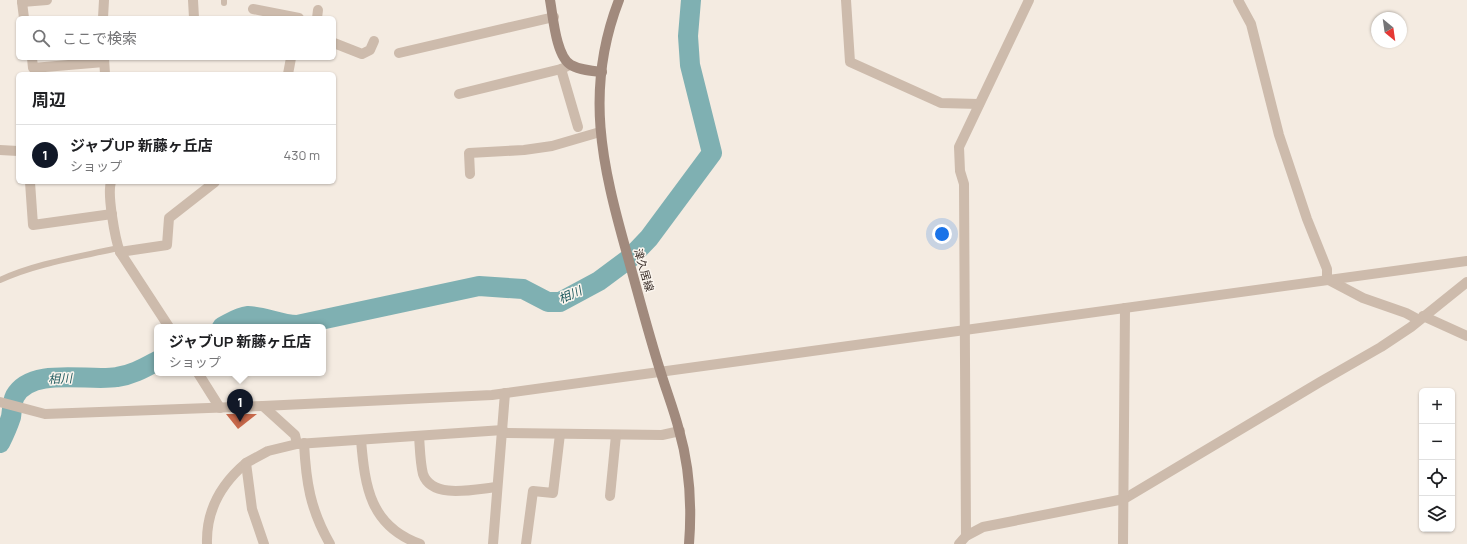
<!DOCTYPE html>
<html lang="ja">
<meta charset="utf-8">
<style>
:root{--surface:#fff;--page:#f6f6f6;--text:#202124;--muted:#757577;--line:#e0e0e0;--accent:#111827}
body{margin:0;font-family:Manrope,"Noto Sans JP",sans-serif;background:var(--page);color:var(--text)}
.controls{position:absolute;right:12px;bottom:12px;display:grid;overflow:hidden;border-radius:6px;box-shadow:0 1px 3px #0004}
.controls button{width:36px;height:36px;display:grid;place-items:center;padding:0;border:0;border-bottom:1px solid var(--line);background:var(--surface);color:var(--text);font:20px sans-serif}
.compass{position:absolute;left:1371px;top:12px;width:36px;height:36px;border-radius:50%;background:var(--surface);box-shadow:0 1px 3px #0004;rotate:151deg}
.you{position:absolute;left:942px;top:234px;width:14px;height:14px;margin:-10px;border:3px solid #fff;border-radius:50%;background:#1a73e8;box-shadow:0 0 0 6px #1a73e833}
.badge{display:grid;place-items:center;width:26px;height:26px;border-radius:50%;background:var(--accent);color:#fff;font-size:13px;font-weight:700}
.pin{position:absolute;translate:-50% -33px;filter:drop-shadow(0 1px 2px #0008)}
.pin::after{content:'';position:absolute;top:21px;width:14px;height:12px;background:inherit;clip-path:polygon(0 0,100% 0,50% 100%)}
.popup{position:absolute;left:154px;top:324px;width:172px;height:52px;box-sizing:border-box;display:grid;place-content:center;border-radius:6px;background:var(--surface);filter:drop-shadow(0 1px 3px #0005);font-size:13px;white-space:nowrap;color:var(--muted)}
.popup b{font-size:15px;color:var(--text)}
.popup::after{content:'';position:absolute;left:50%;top:100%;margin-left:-8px;border:8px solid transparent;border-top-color:var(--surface)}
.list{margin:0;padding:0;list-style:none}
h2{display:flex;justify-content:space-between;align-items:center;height:52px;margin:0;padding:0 16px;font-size:17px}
h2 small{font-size:13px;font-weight:400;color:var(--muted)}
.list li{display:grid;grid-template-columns:26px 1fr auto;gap:12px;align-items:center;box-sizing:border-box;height:60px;padding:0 16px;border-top:1px solid var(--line)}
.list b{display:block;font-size:15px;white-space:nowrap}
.list p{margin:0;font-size:13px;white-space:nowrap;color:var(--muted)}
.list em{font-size:13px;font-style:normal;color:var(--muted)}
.icon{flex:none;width:22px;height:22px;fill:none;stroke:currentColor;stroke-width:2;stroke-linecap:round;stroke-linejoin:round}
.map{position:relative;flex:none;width:1467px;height:544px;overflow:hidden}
.search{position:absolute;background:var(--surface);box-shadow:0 1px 3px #0004;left:16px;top:16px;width:320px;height:44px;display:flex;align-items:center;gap:10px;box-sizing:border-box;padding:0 14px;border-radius:6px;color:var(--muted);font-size:15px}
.panel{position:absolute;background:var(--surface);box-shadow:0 1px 3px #0004;left:16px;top:72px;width:320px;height:112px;border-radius:6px}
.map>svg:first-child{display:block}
</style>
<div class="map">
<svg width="1467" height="544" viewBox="0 0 1467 544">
<rect width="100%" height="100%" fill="#f4ebe1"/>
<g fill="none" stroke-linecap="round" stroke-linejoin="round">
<g stroke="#7fb0b2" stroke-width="20">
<path d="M222,327C230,323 238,317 248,316C264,316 280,325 297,325L479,286L523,289L548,302H560L599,281L630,258L649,238L712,153L690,65L688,36L691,0"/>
<path d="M0,443C4,435 8,426 11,417C12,411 12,402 15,396C32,366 90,382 117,377C132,375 144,368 157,361"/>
</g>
</g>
<polygon fill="#c8694b" points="226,414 257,414 238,429"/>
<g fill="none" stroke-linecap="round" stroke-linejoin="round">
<g stroke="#cdbbac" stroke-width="6">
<polyline points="224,0 224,3"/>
<path d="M0,280C37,263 79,257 118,248"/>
</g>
<g stroke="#cdbbac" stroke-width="10">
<polyline points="22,0 22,2 47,0"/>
<polyline points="193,0 194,18"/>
<polyline points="846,0 850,62 941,103 979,104"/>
<polyline points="1238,0 1251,24 1279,135 1307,219 1327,269 1327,279"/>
<polyline points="22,2 24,18"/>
<polyline points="253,9 299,18"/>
<polyline points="103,18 104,0"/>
<polyline points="317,18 318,10"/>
<polyline points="334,43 362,54 370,50 374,41"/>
<polyline points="399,53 554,17"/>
<polyline points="32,58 33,68 104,62"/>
<polyline points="104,58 105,74"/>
<polyline points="561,69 578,127"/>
<polyline points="288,74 291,58"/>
<polyline points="459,94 561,69 570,65"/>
<polyline points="0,150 18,151"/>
<polyline points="470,174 469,153 524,150 552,146 600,132"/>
<polyline points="30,182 33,225 112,214"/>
<path d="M111,182C107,194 115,239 120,252L169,327"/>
<polyline points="120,252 167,245 169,218 215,182"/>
<polyline points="1327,279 1363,298 1406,313 1419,320"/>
<polyline points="1423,316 1467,336"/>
<polyline points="198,373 220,408"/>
<polyline points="0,402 45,414 263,406 492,395 1467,261"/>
<polyline points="263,406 295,435 297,444"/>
<polyline points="502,433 662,435 680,431"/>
<path d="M419,436C420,448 420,462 423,474C432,500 475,489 497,487"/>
<path d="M361,440C365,487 370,526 420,544"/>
<path d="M304,443C306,482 310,509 330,544"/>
<polyline points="610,496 616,435"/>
<polyline points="966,536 964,184 960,171 959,147 1029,0"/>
<path d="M207,544C206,511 221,484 246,463"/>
<polyline points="264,544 252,509 246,463 268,451 297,444 503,430"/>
<polyline points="493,544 505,393"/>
<polyline points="526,544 533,491 553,493 560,434"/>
<polyline points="959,544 966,536 983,527 1124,499 1320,382 1381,347 1411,327 1467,282"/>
<polyline points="1123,544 1125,308"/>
</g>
<g stroke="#a18a7d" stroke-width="10">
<path d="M550,0C553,16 556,57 571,65C580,70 591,71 602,72"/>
<path d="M619,0C584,90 602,165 627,254C638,293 648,332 660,370C666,390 674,410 679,430C690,468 692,506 689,544"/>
</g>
</g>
<g text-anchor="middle" stroke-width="3" stroke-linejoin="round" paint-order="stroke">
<g font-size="11" fill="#3b302b" stroke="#fbf5ee">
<text transform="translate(644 270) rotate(74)" y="4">津久居線</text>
</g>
<g font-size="12" font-style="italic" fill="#1f5a5e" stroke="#fbf5ee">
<text transform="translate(570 295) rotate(-24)" y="4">相川</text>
<text transform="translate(60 379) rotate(-3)" y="4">相川</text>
</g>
</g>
</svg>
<div class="controls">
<button>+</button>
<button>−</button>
<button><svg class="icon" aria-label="locate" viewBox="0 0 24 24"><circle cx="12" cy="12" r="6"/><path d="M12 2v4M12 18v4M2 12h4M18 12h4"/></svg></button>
<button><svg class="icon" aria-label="layers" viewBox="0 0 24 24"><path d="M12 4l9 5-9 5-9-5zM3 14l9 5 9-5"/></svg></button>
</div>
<svg class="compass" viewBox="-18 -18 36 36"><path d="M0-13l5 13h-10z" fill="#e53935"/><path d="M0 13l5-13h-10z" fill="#757577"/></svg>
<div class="you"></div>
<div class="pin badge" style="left:240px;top:422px">1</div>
<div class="popup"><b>ジャブUP 新藤ヶ丘店</b>ショップ</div>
<div class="search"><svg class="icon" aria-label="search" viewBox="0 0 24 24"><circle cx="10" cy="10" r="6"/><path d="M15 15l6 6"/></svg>ここで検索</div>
<section class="panel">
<h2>周辺<small></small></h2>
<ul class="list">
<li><span class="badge">1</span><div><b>ジャブUP 新藤ヶ丘店</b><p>ショップ</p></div><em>430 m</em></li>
</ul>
</section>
</div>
